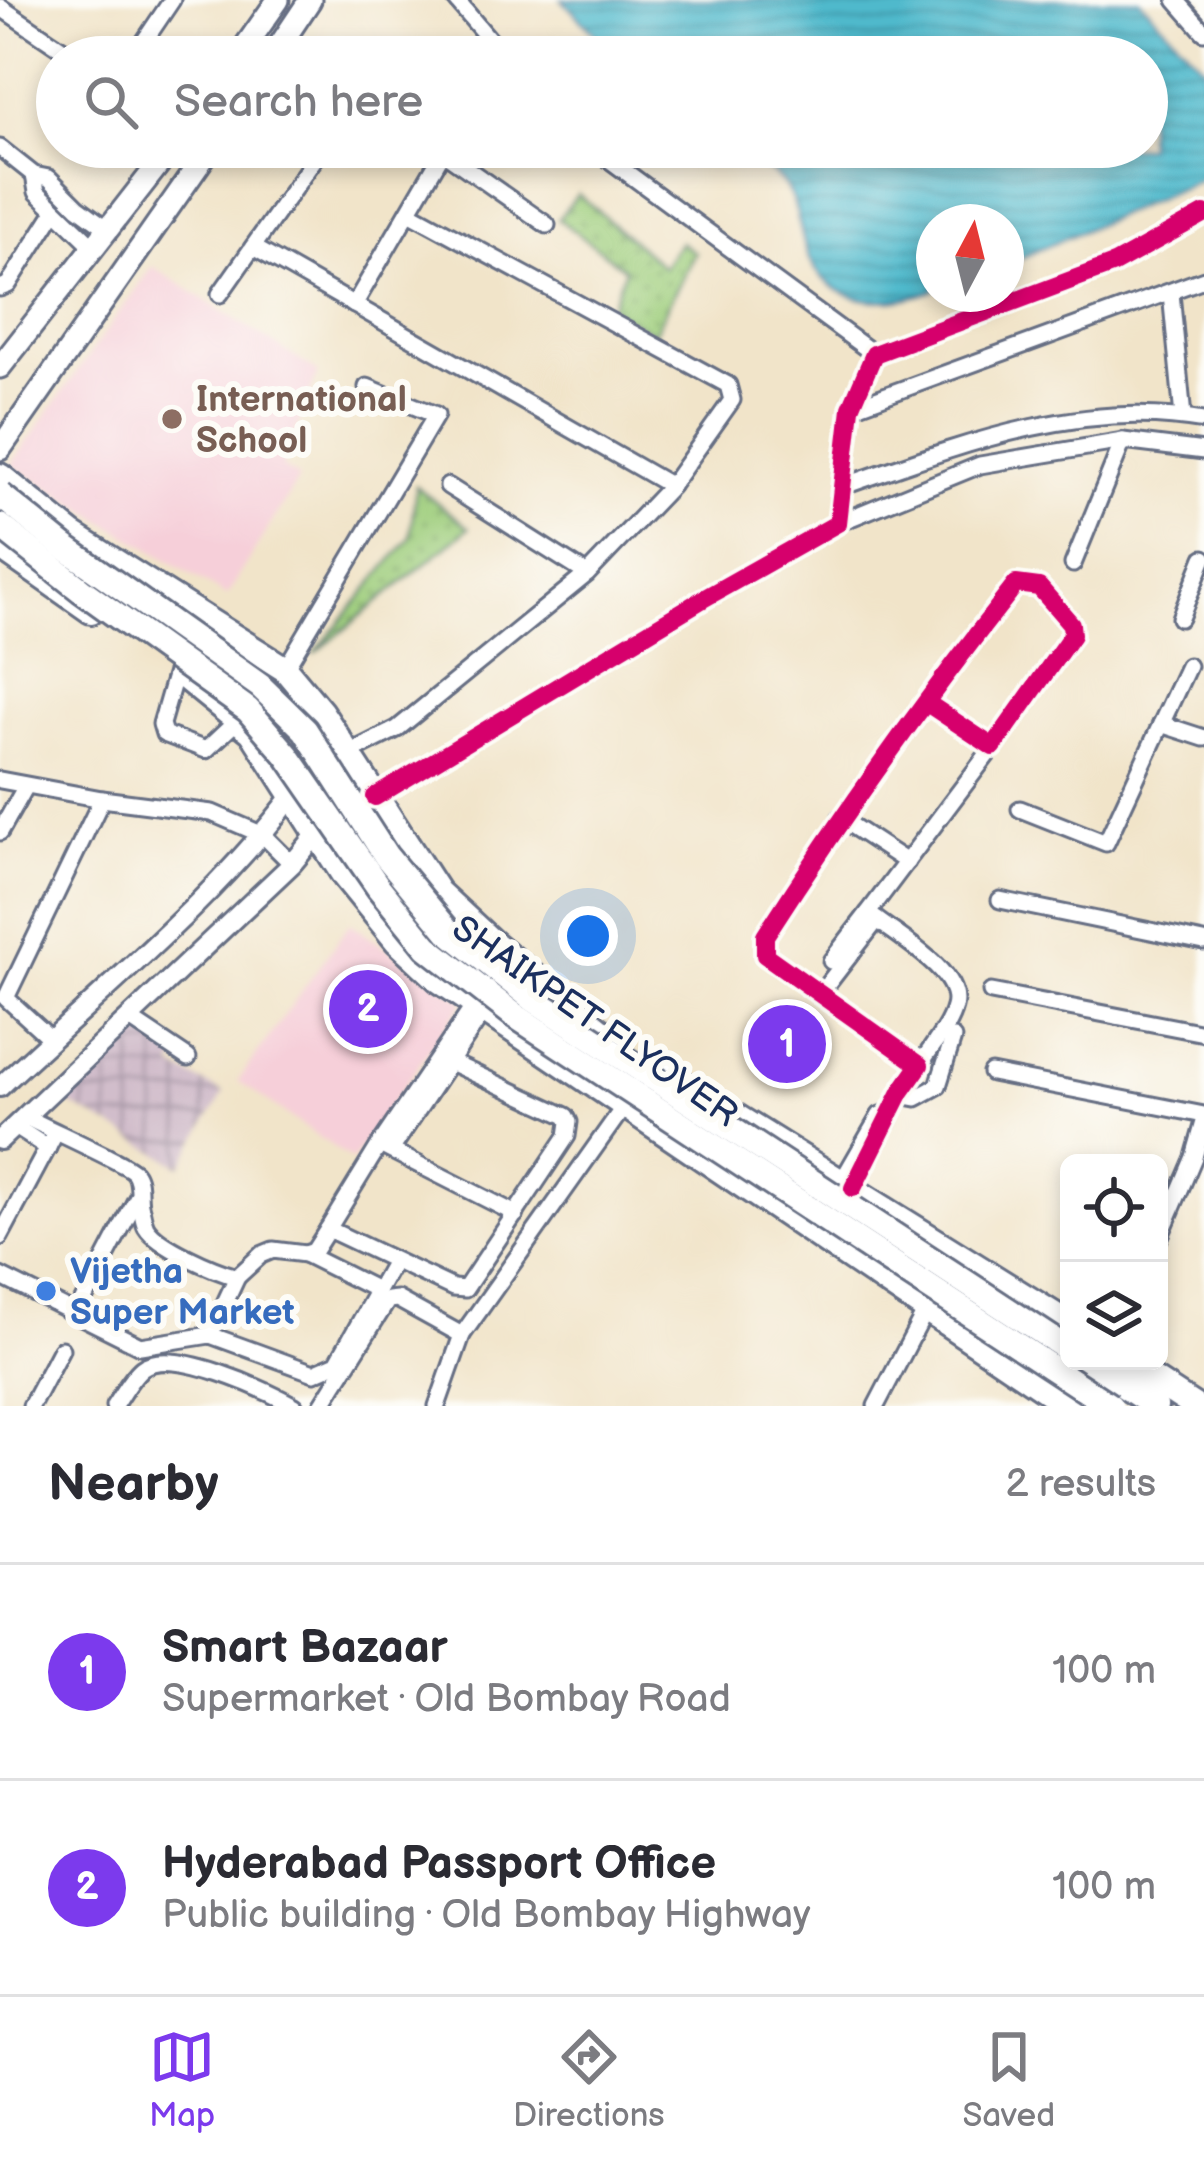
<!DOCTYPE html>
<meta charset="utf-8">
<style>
:root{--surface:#fff;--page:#f7f7f7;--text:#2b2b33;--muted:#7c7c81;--line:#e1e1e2;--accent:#7c3aed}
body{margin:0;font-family:"Balsamiq Sans",sans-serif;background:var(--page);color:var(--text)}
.controls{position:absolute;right:36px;bottom:36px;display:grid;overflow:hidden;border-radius:18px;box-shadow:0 6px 18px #0003}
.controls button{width:108px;height:108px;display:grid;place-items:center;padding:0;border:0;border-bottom:3px solid var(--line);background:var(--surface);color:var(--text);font:60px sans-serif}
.compass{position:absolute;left:916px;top:204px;width:108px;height:108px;border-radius:50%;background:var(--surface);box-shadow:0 6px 18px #0003;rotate:7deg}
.you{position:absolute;left:588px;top:936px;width:42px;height:42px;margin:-30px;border:9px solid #fff;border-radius:50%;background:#1a73e8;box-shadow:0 0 0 18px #1a73e833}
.badge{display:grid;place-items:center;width:78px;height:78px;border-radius:50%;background:var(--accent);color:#fff;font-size:39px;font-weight:700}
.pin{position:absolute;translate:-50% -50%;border:6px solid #fff;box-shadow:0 3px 12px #0006}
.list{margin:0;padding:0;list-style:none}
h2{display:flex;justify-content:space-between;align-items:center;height:156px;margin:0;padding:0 48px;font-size:51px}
h2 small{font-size:39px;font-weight:400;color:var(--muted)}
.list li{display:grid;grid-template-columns:78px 1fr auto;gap:36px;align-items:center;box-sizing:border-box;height:216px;padding:0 48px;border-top:3px solid var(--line)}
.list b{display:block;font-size:45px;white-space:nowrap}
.list p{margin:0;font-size:39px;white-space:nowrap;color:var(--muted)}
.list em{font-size:39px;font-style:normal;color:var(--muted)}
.icon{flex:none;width:66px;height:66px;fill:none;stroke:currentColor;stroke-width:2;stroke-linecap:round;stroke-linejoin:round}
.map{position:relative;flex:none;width:1204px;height:1406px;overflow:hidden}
.search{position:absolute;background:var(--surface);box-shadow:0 6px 18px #0003;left:36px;right:36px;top:36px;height:132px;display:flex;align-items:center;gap:30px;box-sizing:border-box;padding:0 42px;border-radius:66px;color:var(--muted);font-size:45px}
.sheet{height:588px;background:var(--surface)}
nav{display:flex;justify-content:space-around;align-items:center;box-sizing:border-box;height:168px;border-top:3px solid var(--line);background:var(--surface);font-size:33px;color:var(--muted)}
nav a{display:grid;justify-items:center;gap:6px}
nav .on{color:var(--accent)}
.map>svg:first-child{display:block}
</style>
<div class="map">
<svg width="1204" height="1406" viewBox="0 0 1204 1406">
<defs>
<pattern id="industrial-grid" width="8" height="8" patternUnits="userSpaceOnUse" patternTransform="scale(3)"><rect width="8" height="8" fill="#d1bdcb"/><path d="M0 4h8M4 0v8" fill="none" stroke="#a99aa8"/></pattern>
<pattern id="park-dots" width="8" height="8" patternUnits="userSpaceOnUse" patternTransform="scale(3)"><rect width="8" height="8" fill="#9fce7d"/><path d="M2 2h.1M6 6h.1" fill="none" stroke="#88b16e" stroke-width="1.8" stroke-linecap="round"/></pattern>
<pattern id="water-rules" width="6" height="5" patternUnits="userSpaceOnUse" patternTransform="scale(3)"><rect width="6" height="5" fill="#4fb9cc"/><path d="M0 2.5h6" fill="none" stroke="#4197a9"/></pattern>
</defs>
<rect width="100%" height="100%" fill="#fdfcf7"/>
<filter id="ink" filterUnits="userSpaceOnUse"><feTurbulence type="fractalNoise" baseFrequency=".00833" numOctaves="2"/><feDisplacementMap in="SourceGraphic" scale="24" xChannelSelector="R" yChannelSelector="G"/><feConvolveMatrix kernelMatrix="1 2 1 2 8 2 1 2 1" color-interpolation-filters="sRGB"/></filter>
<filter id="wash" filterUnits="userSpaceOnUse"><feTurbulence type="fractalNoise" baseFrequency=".004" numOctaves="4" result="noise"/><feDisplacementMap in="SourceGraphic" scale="48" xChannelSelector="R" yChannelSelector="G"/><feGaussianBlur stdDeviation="2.7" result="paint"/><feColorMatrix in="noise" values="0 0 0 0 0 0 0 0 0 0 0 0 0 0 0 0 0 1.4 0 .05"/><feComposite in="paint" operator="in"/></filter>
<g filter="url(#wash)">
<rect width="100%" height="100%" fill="#f1e4c9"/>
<g fill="#f6cfd9">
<polygon points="152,266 318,372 282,467 299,478 227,596 11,465"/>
<polygon points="350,923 464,1001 352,1160 238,1081"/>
</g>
<polygon fill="url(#industrial-grid)" points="136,1030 179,1055 173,1067 224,1093 181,1166 61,1099"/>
<g fill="url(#park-dots)" stroke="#5d7e6e" stroke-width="3">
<polygon points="578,194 663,267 680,242 695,253 654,333 610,309 625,269 558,219"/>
<polygon points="416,486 469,528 314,654 410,538"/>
</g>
<path fill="url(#water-rules)" stroke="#357495" stroke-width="3" d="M562,0H1140L1204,67V178L1006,264V222H934V290C892,306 836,309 811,261C796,232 802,201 777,177C754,155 726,163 701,147H1147V57H604L594,32Z"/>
</g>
<g filter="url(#ink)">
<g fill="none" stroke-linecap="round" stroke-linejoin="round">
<g stroke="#666e83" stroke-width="21">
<g id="minor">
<polyline points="456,0 504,57"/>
<polyline points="1176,0 1204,32"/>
<polyline points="0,7 74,57"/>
<polyline points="141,57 143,43 172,0"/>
<polyline points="592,147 874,354"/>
<polyline points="0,148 34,175 49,178 78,207 108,229"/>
<polyline points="443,152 547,225"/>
<polyline points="34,175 37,192 94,247"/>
<polyline points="253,247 671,486"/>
<polyline points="0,288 8,285 55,211"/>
<polyline points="1171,293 1183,417"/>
<polyline points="220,294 323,147"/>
<polyline points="354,305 446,147"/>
<polyline points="851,408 1204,279"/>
<polyline points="448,486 587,574"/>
<path d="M844,486C958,446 1082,398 1204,421"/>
<polyline points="838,523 980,465 1123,441 1204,451"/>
<polyline points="1073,564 1123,441"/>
<polyline points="1180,618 1204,558"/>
<polyline points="285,669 436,415 367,387"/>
<polyline points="176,672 161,724 164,734 206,750 238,720"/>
<polyline points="1161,724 1204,738"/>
<polyline points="347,754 397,729 587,574 671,486 732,400 728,385 409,212"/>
<polyline points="0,780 102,799 212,813 263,835 292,864"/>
<polyline points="375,797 703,599 838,523 851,408 874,354 1114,264 1204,214"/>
<polyline points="1020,809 1106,843 1188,666"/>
<polyline points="840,818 907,862"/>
<polyline points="0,832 26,786"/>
<polyline points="1000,900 1204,942"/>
<polyline points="831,961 868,913"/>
<polyline points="991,992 1204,1033"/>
<polyline points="820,994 877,920"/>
<polyline points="130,1019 188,1058"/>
<polyline points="51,1039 6,998 102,799"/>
<polyline points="450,1062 566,1116 569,1122 567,1136 465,1289 453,1288 328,1229 380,1144 475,1004"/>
<path d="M920,1065C931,1047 949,1027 954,1007C964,972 892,933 868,913L993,747"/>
<polyline points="991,1073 1204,1115"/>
<polyline points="900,1095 916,1098 938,1086 953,1038"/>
<path d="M24,1116C42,1126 127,1164 134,1172C142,1182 137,1197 141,1209C143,1215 143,1221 146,1227C158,1247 215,1271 237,1277L261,1255L273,1250L305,1254L314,1251L328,1229"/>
<polyline points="14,1126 48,1148"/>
<polyline points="382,1146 516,1214"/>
<polyline points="391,1150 484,1011"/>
<polyline points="842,1181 880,1115 891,1111"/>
<path d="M853,1188L901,1092L920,1065L765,955V936C843,814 926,698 1016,584L1039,587L1071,624L1072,635L993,747L930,705"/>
<polyline points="0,1237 55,1134"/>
<polyline points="1159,1239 1194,1157 1204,1122"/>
<polyline points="305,1254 377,1290"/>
<polyline points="0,1276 140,1346 210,1335 314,1373 337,1363 394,1261"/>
<polyline points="76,1314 137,1198"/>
<polyline points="210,1335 237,1277"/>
<polyline points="322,1405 388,1300 397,1299 462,1335"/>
<polyline points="31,1406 61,1349"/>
<path d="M114,1406C122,1394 131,1377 142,1368C171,1345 267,1391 295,1406"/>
<polyline points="437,1406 462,1335 625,1105"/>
<polyline points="876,1406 926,1310"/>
</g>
</g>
<g stroke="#666e83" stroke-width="24">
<g id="tertiary">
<path d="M0,1087C97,995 213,901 293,795"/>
<polyline points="0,1140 292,864 317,834"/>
</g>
</g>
<g stroke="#666e83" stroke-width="27">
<g id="secondary">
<polyline points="238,57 278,0"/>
<polyline points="272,57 310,0"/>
<polyline points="0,367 172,147"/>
<polyline points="0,449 211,147"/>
</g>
</g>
<g stroke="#666e83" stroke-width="30">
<g id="primary">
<polyline points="0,476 73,535 285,669 321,712 438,892 494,944 607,1036"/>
<polyline points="0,547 91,611"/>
<polyline points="183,676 252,732 345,877 397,941 439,980 1069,1406"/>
<polyline points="652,1064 1069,1324"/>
<polyline points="1086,1361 1155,1406"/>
<polyline points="1125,1361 1194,1406"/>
</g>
</g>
<use href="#minor" stroke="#fff" stroke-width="15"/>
<use href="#tertiary" stroke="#fff" stroke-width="18"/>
<use href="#secondary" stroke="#fff" stroke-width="21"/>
<use href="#primary" stroke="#fff" stroke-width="24"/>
<g stroke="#666e83" stroke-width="30" stroke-linecap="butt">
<g id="primary-bridge">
<polyline points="0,495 63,546 260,686 305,730 386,856 448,931 533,999 1069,1350"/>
<polyline points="0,526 81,590 248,710 287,755 379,888 427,947 514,1015 1110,1406"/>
</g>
</g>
<use href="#primary-bridge" stroke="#fff" stroke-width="24"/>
<g stroke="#fdfcf7" stroke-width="26">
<g id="cycleway">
<polyline points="375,797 703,599 838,523 851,408 874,354 1114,264 1204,214"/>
<path d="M853,1188L901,1092L920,1065L765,955V936C843,814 926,698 1016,584L1039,587L1071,624L1072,635L993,747L930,705"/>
</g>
</g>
<use href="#cycleway" stroke="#d6006c" stroke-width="18"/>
</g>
</g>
<circle fill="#8d6e63" stroke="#fdfcf7" stroke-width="4.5" cx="172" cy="419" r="12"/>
<circle fill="#3f7fe0" stroke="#fdfcf7" stroke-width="4.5" cx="46" cy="1291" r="12"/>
<g text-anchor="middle" stroke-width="12" stroke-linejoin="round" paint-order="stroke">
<g font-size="36" font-weight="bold" fill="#785e54" stroke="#fdfcf7" text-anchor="start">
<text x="196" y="411">International<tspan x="196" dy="41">School</tspan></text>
</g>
<g font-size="36" fill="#1b2f5e" stroke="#fdfcf7">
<text transform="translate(596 1020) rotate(35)" y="13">SHAIKPET FLYOVER</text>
</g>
<g font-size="36" font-weight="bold" fill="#366cbe" stroke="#fdfcf7" text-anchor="start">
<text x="70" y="1283">Vijetha<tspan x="70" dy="41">Super Market</tspan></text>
</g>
</g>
</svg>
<div class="controls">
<button><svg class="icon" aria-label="locate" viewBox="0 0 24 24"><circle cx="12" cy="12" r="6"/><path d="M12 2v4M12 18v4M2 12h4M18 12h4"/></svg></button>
<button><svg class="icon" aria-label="layers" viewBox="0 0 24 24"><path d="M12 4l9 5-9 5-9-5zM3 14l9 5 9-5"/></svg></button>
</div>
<svg class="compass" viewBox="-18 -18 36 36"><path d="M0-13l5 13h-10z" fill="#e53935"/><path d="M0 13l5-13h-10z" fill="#7c7c81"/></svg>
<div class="you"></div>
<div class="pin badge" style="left:787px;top:1044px">1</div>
<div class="pin badge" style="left:368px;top:1009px">2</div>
<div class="search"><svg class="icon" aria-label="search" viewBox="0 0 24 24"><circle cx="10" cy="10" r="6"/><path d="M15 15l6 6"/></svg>Search here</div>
</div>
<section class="sheet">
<h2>Nearby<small>2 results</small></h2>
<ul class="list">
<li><span class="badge">1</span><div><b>Smart Bazaar</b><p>Supermarket · Old Bombay Road</p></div><em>100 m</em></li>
<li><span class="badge">2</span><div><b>Hyderabad Passport Office</b><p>Public building · Old Bombay Highway</p></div><em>100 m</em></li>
</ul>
</section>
<nav>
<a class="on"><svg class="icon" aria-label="map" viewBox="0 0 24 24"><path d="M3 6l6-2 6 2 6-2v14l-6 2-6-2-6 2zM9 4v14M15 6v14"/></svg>Map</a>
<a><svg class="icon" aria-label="directions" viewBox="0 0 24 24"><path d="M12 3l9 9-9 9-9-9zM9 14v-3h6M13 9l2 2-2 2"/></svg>Directions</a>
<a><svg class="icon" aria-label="saved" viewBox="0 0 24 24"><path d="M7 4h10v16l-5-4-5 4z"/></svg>Saved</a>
</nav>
